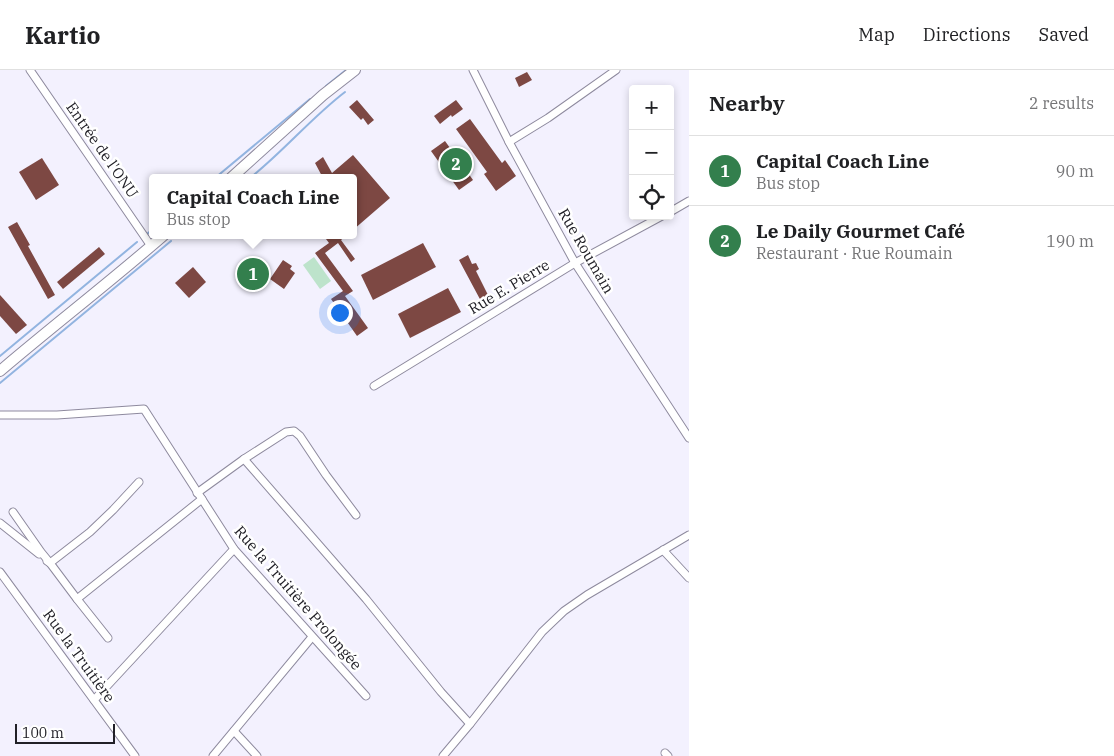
<!DOCTYPE html>
<meta charset="utf-8">
<style>
:root{--surface:#fff;--page:#f2f2f2;--text:#202124;--muted:#757577;--line:#e0e0e0;--accent:#337f4d}
body{margin:0;font-family:"IBM Plex Serif",serif;background:var(--page);color:var(--text)}
.controls{position:absolute;right:15px;top:15px;display:grid;overflow:hidden;border-radius:5px;box-shadow:0 2px 8px #0003}
.controls button{width:45px;height:45px;display:grid;place-items:center;padding:0;border:0;border-bottom:1px solid var(--line);background:var(--surface);color:var(--text);font:25px sans-serif}
.scale{position:absolute;left:15px;bottom:12px;width:100px;box-sizing:border-box;padding-left:5px;border:2px solid #212027;border-top:0;font-size:14px;line-height:18px;white-space:nowrap;color:#212027;-webkit-text-stroke:4px #fff;paint-order:stroke}
.you{position:absolute;left:339px;top:242px;width:18px;height:18px;margin:-12px;border:4px solid #fff;border-radius:50%;background:#1a73e8;box-shadow:0 0 0 8px #1a73e833}
.badge{display:grid;place-items:center;width:32px;height:32px;border-radius:50%;background:var(--accent);color:#fff;font-size:16px;font-weight:700}
.pin{position:absolute;translate:-50% -50%;border:2px solid #fff;box-shadow:0 1px 5px #0006}
.popup{position:absolute;left:149px;top:104px;width:208px;height:65px;box-sizing:border-box;display:grid;place-content:center;border-radius:5px;background:var(--surface);filter:drop-shadow(0 1px 4px #0005);font-size:16px;white-space:nowrap;color:var(--muted)}
.popup b{font-size:19px;color:var(--text)}
.popup::after{content:'';position:absolute;left:50%;top:100%;margin-left:-10px;border:10px solid transparent;border-top-color:var(--surface)}
.list{margin:0;padding:0;list-style:none}
h2{display:flex;justify-content:space-between;align-items:center;height:65px;margin:0;padding:0 20px;font-size:21px}
h2 small{font-size:16px;font-weight:400;color:var(--muted)}
.list li{display:grid;grid-template-columns:32px 1fr auto;gap:15px;align-items:center;box-sizing:border-box;height:70px;padding:0 20px;border-top:1px solid var(--line)}
.list b{display:block;font-size:19px;white-space:nowrap}
.list p{margin:0;font-size:16px;white-space:nowrap;color:var(--muted)}
.list em{font-size:16px;font-style:normal;color:var(--muted)}
.icon{flex:none;width:28px;height:28px;fill:none;stroke:currentColor;stroke-width:2;stroke-linecap:round;stroke-linejoin:round}
.map{position:relative;flex:none;width:689px;height:686px;overflow:hidden}
header{display:flex;align-items:center;gap:30px;box-sizing:border-box;height:70px;padding:0 25px;background:var(--surface);border-bottom:1px solid var(--line)}
header strong{font-size:24px}
nav{display:flex;gap:28px;margin-inline-start:auto;font-size:18px}
main{display:flex}
aside{flex:1;background:var(--surface)}
.map>svg:first-child{display:block}
</style>
<header>
<strong>Kartio</strong>
<nav><a>Map</a><a>Directions</a><a>Saved</a></nav>
</header>
<main>
<div class="map">
<svg width="689" height="686" viewBox="0 0 689 686">
<rect width="100%" height="100%" fill="#f3f1fe"/>
<polygon fill="#bde3cb" points="314,187 331,211 320,219 303,195"/>
<g fill="none" stroke-linecap="round" stroke-linejoin="round">
<g stroke="#92b4e0" stroke-width="2">
<polyline points="326,16 346,0"/>
<polyline points="215,108 310,29"/>
<path d="M250,108C284,81 311,48 345,22"/>
<polyline points="147,164 153,159"/>
<polyline points="0,286 137,172"/>
<polyline points="0,313 171,171"/>
</g>
</g>
<g fill="#7d4843">
<polygon points="527,2 532,10 519,17 515,8"/>
<polygon points="357,30 374,50 368,55 363,48 361,50 349,37"/>
<polygon points="456,30 463,39 452,47 451,45 440,54 434,46"/>
<polygon points="470,49 502,93 505,90 516,106 496,121 484,104 487,102 456,59"/>
<polygon points="445,71 473,110 459,120 431,81"/>
<polygon points="353,85 390,128 353,160 353,108 323,108 315,93 323,87 332,103"/>
<polygon points="42,88 59,115 36,130 19,102"/>
<polygon points="17,152 30,175 28,176 55,225 48,229 8,157"/>
<polygon points="323,165 347,165 341,170 355,189 351,192 338,173 325,183 353,221 345,226 368,258 357,266 331,229 343,221 315,183 329,173"/>
<polygon points="423,173 436,197 373,230 361,205"/>
<polygon points="99,177 105,184 63,219 57,212"/>
<polygon points="468,185 472,194 476,193 479,199 476,201 490,229 482,233 459,190"/>
<polygon points="283,190 292,196 290,199 295,203 284,219 270,209"/>
<polygon points="193,197 206,212 189,228 175,213"/>
<polygon points="448,218 461,242 410,268 398,244"/>
<polygon points="0,225 27,255 16,264 0,246"/>
</g>
<g fill="none" stroke-linecap="round" stroke-linejoin="round">
<g stroke="#8e8a9e" stroke-width="9">
<g id="minor">
<polyline points="30,0 151,176"/>
<polyline points="473,0 509,72 575,193 689,368"/>
<polyline points="509,72 548,48 616,0"/>
<polyline points="670,142 689,131"/>
<polyline points="374,316 575,193 662,146"/>
<polyline points="0,345 57,345 144,339 234,479 366,626"/>
<polyline points="244,389 366,529 441,622 470,654"/>
<polyline points="197,423 244,389 286,362 294,361 300,366 326,405 356,445"/>
<polyline points="13,442 41,482 50,493 77,529 202,429"/>
<polyline points="0,453 39,484"/>
<polyline points="663,480 689,508"/>
<polyline points="47,491 50,493 90,462 113,440 139,412"/>
<polyline points="0,502 135,686"/>
<polyline points="77,529 108,568"/>
<polyline points="94,630 234,479"/>
<polyline points="234,661 257,686"/>
<polyline points="665,683 668,686"/>
<polyline points="213,686 312,567"/>
<polyline points="443,686 470,654 542,562 564,541 587,525 689,465"/>
</g>
</g>
<g stroke="#8e8a9e" stroke-width="12">
<g id="secondary">
<polyline points="231,108 323,25 355,0"/>
<path d="M0,301C54,255 110,212 164,165"/>
</g>
</g>
<use href="#minor" stroke="#fff" stroke-width="7"/>
<use href="#secondary" stroke="#fff" stroke-width="10"/>
</g>
<g text-anchor="middle" stroke-width="5" stroke-linejoin="round" paint-order="stroke">
<g font-size="15" fill="#212027" stroke="#fff">
<text transform="translate(102 80) rotate(55)" y="5">Entrée de l'ONU</text>
<text transform="translate(586 181) rotate(60)" y="5">Rue Roumain</text>
<text transform="translate(509 217) rotate(-31)" y="5">Rue E. Pierre</text>
<text transform="translate(298 528) rotate(49)" y="5">Rue la Truitière Prolongée</text>
<text transform="translate(79 586) rotate(54)" y="5">Rue la Truitière</text>
</g>
</g>
</svg>
<div class="controls">
<button>+</button>
<button>−</button>
<button><svg class="icon" aria-label="locate" viewBox="0 0 24 24"><circle cx="12" cy="12" r="6"/><path d="M12 2v4M12 18v4M2 12h4M18 12h4"/></svg></button>
</div>
<div class="scale">100 m</div>
<div class="you"></div>
<div class="pin badge" style="left:253px;top:204px">1</div>
<div class="popup"><b>Capital Coach Line</b>Bus stop</div>
<div class="pin badge" style="left:456px;top:94px">2</div>
</div>
<aside>
<h2>Nearby<small>2 results</small></h2>
<ul class="list">
<li><span class="badge">1</span><div><b>Capital Coach Line</b><p>Bus stop</p></div><em>90 m</em></li>
<li><span class="badge">2</span><div><b>Le Daily Gourmet Café</b><p>Restaurant · Rue Roumain</p></div><em>190 m</em></li>
</ul>
</aside>
</main>
